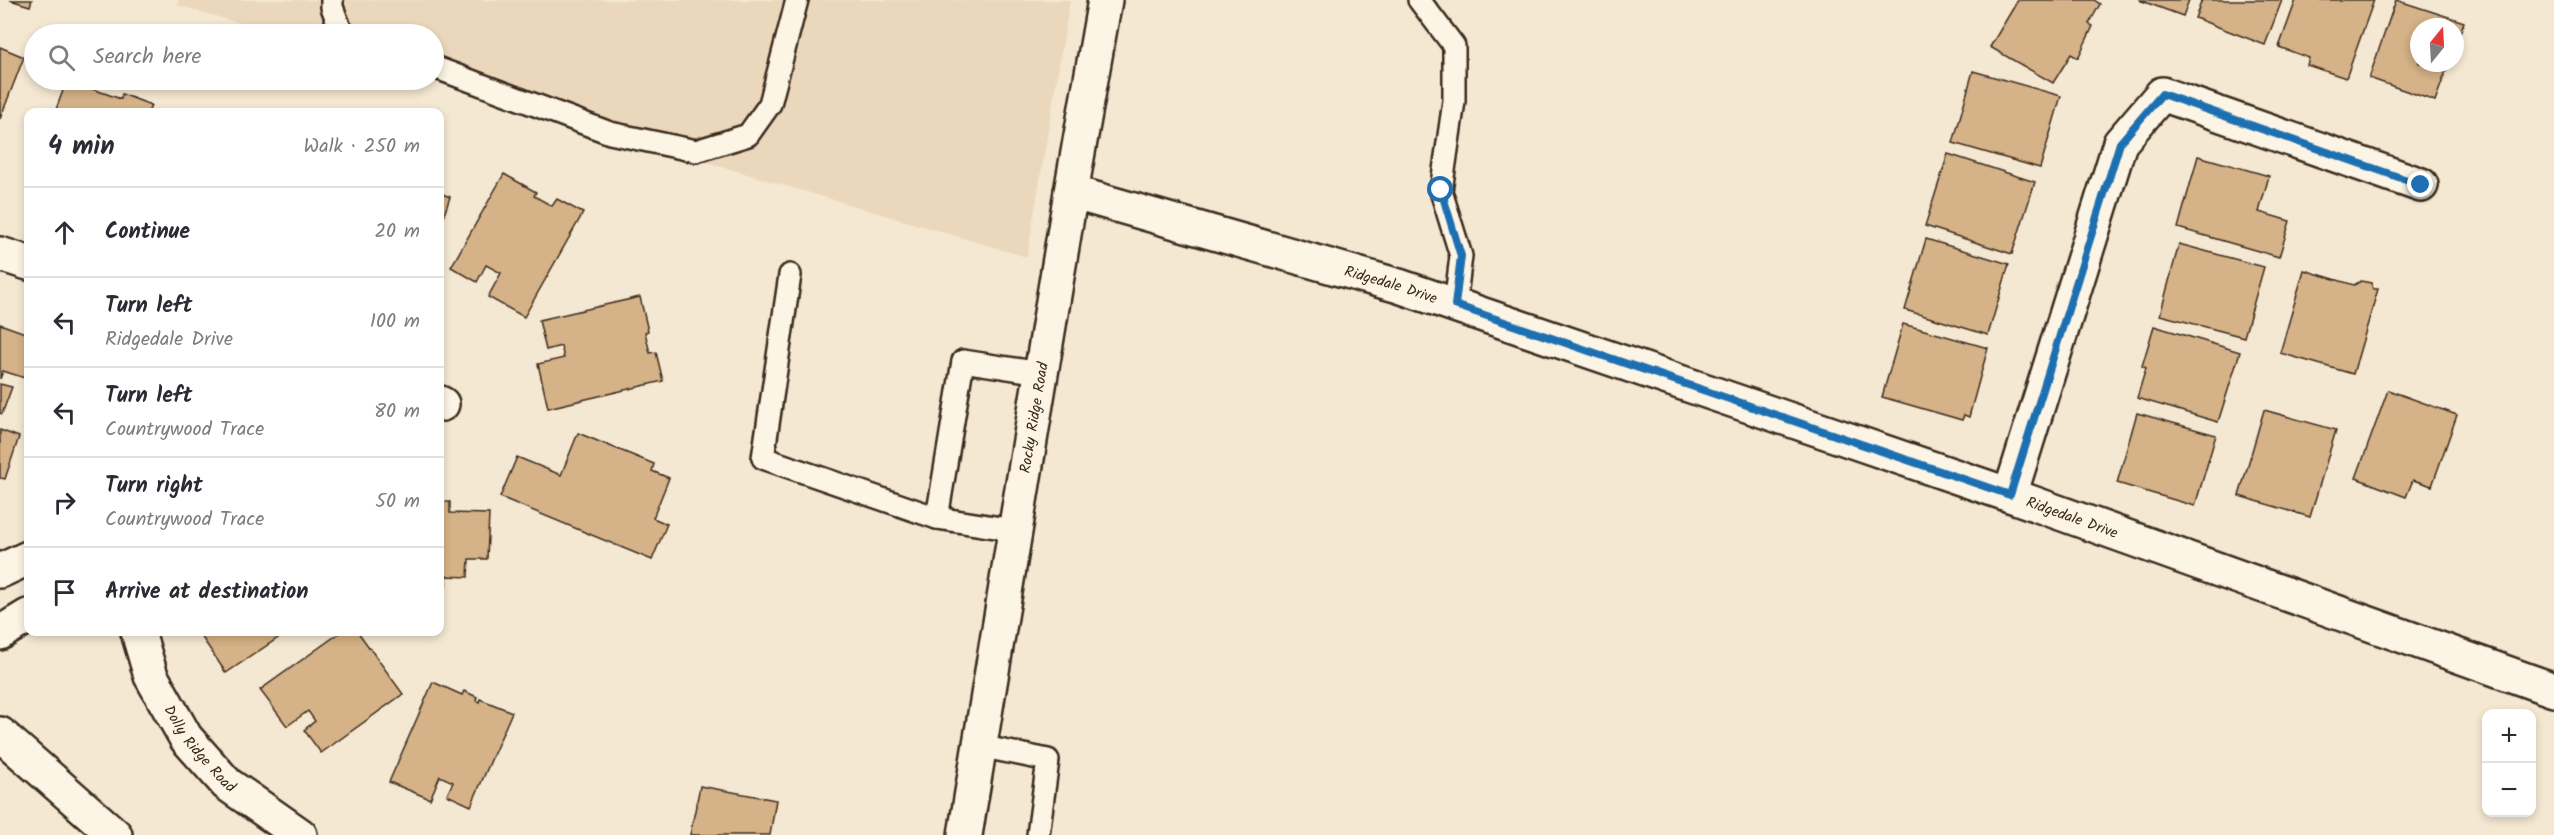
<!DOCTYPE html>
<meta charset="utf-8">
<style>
:root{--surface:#fff;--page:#f7f7f7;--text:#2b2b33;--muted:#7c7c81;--line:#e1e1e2}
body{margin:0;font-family:Kalam,sans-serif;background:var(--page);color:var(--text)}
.controls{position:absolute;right:18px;bottom:18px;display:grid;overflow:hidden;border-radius:12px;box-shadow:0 3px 9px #0003}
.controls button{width:54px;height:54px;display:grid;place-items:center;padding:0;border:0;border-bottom:2px solid var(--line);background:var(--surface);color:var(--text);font:30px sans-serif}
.compass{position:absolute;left:2410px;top:18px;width:54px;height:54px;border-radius:50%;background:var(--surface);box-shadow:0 3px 9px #0003;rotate:18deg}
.stop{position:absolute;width:18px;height:18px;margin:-14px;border:4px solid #1f6fb2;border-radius:50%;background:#fff}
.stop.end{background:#1f6fb2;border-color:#fff;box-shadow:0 2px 6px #0008}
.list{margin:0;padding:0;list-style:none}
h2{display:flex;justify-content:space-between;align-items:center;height:78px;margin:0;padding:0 24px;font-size:26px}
h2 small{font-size:20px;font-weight:400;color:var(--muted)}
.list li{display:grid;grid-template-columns:39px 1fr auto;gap:18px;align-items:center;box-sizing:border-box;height:90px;padding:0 24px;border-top:2px solid var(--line)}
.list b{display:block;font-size:22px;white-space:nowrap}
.list p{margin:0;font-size:20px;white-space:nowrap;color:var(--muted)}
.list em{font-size:20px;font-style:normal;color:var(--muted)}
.icon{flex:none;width:33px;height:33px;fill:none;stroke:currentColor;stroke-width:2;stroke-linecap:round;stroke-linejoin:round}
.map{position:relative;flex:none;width:2554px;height:835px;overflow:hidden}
.search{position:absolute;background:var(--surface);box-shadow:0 3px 9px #0003;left:24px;top:24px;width:420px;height:66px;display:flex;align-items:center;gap:15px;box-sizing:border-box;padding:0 21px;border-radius:33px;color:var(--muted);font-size:22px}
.panel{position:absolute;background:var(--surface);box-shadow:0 3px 9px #0003;left:24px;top:108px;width:420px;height:528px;border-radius:12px}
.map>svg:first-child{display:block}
</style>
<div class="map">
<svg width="2554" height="835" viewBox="0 0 2554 835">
<rect width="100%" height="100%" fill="#f4e8d2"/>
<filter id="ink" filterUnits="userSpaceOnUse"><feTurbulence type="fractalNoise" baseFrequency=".0167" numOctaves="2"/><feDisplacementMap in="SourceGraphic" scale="12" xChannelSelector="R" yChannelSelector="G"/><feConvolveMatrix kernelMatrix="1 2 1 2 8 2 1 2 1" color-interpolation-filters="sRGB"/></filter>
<g filter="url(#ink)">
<polygon fill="#ebd8bc" points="178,0 1070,0 1027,257 428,80 434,80 434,34 277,34 177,5"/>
<g fill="#d5b287" stroke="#3b2a1e" stroke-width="1.5">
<polygon points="10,0 32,0 30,6"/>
<polygon points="2018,0 2094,0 2100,4 2089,24 2093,26 2078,58 2071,54 2053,83 1990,47"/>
<polygon points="2139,0 2189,0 2183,16"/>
<polygon points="2202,0 2282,0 2265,45 2195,18"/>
<polygon points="2296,0 2374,0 2346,78 2307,65 2309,58 2279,47"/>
<polygon points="2396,0 2464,22 2455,47 2455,27 2419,27 2419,63 2449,63 2435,101 2369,78"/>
<polygon points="0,47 24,57 0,119"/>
<polygon points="1973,71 2061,96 2040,168 1953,143"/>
<polygon points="67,80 121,99 122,94 151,105 148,112 55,112"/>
<polygon points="1948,154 2035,182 2012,254 1925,226"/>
<polygon points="2198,156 2269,176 2259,212 2290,221 2279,257 2178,228"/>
<polygon points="504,174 536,192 534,196 552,206 557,199 583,213 524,317 488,297 501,273 486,265 477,282 451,267"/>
<polygon points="440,193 450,197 440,227"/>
<polygon points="1926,239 2009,264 1988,335 1905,310"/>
<polygon points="2179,244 2264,267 2244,337 2160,315"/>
<polygon points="2304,270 2354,285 2361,281 2371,283 2373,289 2378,289 2353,374 2280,353"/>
<polygon points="640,297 648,331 645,332 650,353 656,352 663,381 548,408 538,364 564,358 561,346 546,350 539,320"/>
<polygon points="0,324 28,334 28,379 3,371 0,379"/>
<polygon points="1903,324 1988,348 1969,417 1964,415 1962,420 1882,397"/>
<polygon points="2154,326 2240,352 2218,422 2137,398 2146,368 2142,366"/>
<polygon points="0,384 12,387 2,414 0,413"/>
<polygon points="2388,390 2457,415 2432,486 2413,480 2406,497 2356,478"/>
<polygon points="2264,410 2336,430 2310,517 2239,496"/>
<polygon points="2137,413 2216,435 2195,506 2117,483"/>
<polygon points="0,430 19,437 5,479 0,478"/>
<polygon points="578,433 654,464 652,471 669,478 653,518 667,524 652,560 500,497 517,457 561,475"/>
<polygon points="440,502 450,502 450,513 489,514 487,559 469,559 468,577 446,576 446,586 440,586"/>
<polygon points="207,632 287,632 226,673 201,636"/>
<polygon points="341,632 358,632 403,694 321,753 304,730 315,721 308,711 287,726 260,690"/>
<polygon points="433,682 462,695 464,691 477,697 476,700 479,702 480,699 512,712 471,806 447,795 453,782 440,776 430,799 389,782"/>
<polygon points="700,786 776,800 770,835 690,835"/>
</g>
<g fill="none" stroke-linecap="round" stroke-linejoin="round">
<g stroke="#3b2a1e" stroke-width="26">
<g id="service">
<polyline points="332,0 332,7 342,33 346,34"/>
<polyline points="1419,0 1454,46 1454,101 1441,191 1461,256 1455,305"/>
<polyline points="434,67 610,133 696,151 748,135 770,104 797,0"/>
<polyline points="790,275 763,458 937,518"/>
<polyline points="1014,530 937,518 963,361 1041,373"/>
<polyline points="979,746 1048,760 1038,835"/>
</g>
</g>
<g stroke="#3b2a1e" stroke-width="38">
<g id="minor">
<path id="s1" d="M1071,192L1399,286L2010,495L2554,690"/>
<polyline points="0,254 28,263"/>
<polyline points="440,403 442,404"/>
<polyline points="2010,495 2120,143 2162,94 2421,185"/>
<polyline points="0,571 28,558"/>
<path id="s2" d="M138,632L151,676L186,738L227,784L300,835"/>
<polyline points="0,633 28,616"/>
<polyline points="0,734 115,835"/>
</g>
</g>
<g stroke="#3b2a1e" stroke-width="38">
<g id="secondary">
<path id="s3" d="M965,835L1071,192L1105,0"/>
</g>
</g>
<use href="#service" stroke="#fcf5e5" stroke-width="21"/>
<use href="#minor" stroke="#fcf5e5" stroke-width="33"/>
<use href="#secondary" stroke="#fcf5e5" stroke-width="33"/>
</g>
</g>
<g fill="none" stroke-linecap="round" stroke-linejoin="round" filter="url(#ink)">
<polyline stroke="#1f6fb2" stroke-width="8" points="1441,190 1461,256 1455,305 2010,495 2120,143 2162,94 2421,185"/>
</g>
<g text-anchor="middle" stroke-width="5" stroke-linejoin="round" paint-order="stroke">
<g font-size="15" fill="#3b2a1e" stroke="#fcf5e5">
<text dy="5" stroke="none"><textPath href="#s1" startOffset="333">Ridgedale Drive</textPath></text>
<text dy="5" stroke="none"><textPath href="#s3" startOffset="423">Rocky Ridge Road</textPath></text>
<text dy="5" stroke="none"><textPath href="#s1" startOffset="1053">Ridgedale Drive</textPath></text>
<text dy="5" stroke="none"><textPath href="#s2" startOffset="134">Dolly Ridge Road</textPath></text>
</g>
</g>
</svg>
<div class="controls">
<button>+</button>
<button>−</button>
</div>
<svg class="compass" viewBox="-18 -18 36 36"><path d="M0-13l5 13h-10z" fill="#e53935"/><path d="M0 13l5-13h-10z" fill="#7c7c81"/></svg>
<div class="stop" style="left:1441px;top:190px"></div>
<div class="stop end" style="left:2421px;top:185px"></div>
<div class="search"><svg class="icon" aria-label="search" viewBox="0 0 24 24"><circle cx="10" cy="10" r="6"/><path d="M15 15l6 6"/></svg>Search here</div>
<section class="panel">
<h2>4 min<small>Walk · 250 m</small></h2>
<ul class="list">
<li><svg class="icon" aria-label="ahead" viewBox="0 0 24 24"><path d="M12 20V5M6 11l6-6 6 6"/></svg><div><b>Continue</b></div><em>20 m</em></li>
<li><svg class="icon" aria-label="left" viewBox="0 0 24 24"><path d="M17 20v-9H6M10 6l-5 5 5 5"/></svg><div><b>Turn left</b><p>Ridgedale Drive</p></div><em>100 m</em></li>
<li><svg class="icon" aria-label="left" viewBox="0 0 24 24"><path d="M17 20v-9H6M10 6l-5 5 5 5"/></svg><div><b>Turn left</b><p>Countrywood Trace</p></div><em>80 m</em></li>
<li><svg class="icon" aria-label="right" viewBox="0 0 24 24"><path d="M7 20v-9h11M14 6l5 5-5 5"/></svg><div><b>Turn right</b><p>Countrywood Trace</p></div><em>50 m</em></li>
<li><svg class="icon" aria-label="arrive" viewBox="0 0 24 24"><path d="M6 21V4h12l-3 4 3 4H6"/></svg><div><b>Arrive at destination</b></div></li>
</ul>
</section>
</div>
